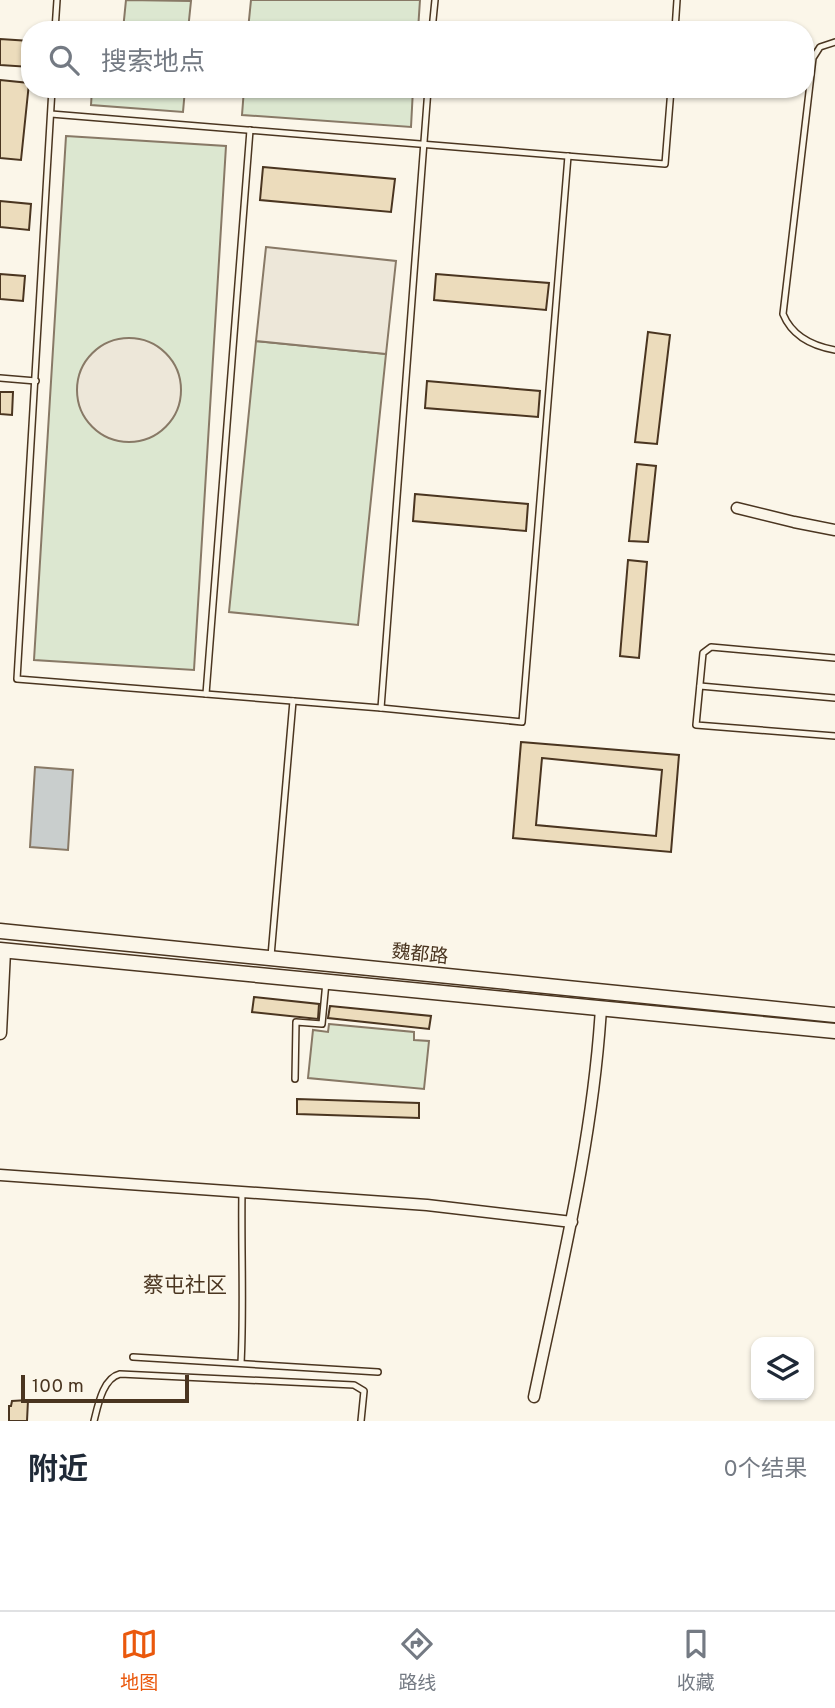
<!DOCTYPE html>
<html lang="zh">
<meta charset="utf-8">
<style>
:root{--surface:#fff;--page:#f6f6f7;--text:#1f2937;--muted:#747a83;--line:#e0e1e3;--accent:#ea580c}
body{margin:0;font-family:Overpass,"Noto Sans SC",sans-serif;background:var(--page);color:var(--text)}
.controls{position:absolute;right:21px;bottom:21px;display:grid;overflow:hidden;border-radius:14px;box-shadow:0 2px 5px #0004}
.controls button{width:63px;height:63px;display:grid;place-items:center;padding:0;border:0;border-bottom:2px solid var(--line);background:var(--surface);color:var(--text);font:35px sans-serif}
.scale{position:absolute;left:21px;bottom:18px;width:168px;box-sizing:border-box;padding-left:7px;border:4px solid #4a3520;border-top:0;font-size:19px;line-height:24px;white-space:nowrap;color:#4a3520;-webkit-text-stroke:5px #fbf6e9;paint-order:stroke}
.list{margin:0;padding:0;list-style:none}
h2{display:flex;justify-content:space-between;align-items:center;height:91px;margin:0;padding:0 28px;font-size:30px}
h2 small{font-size:23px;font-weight:400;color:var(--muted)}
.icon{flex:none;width:38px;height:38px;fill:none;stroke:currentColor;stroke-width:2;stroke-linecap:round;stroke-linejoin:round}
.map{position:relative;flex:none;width:835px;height:1421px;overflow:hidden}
.search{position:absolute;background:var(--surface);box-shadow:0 2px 5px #0004;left:21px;right:21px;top:21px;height:77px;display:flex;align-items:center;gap:18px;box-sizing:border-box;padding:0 24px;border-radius:28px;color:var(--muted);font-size:26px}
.sheet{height:189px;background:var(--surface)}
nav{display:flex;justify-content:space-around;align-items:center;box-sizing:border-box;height:98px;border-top:2px solid var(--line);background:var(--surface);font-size:19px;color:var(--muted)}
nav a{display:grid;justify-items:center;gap:4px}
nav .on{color:var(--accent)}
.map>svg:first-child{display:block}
</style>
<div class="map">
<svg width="835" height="1421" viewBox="0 0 835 1421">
<rect width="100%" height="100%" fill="#fbf6e9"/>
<g fill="#dce7d0" stroke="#887966" stroke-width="2">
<polygon points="126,0 191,1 188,30 123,30"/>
<polygon points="251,0 420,0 418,30 248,30"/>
<polygon points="92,89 185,89 183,112 91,105"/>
<polygon points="244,89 413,89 411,127 242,115"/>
<polygon points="66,136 226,146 194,670 34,660"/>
<polygon points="256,341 386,354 358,625 229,612"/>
<polygon points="329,1024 414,1032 414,1040 429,1041 424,1089 308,1078 313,1030 328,1032"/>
</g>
<g fill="#ede7d9" stroke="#887966" stroke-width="2">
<polygon points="266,247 396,261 386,354 256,341"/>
<circle cx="129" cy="390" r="52"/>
</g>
<polygon fill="#c9cecd" stroke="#887966" stroke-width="2" points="35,767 73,770 68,850 30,847"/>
<g fill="#ecdcbc" stroke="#4a3520" stroke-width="2" fill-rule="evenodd">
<polygon points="0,39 30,41 30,67 0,65"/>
<polygon points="0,80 29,83 21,160 0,158"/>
<polygon points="596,89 663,89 663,94"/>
<polygon points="263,167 395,179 391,212 260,200"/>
<polygon points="0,201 31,204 29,230 0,227"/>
<polygon points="0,274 25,276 23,301 0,299"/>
<polygon points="436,274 549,283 546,310 434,300"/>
<polygon points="648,332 670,335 657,444 635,442"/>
<polygon points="427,381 540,391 538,417 425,408"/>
<polygon points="0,392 13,392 12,415 0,414"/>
<polygon points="637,464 656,466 648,542 629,541"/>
<polygon points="415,494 528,504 526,531 413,521"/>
<polygon points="628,560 647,562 639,658 620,656"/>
<path d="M521,742L679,755L671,852L513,838ZM542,758L662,770L656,836L536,825Z"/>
<polygon points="254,997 319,1004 318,1019 252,1012"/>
<polygon points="330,1006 431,1016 429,1029 328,1018"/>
<polygon points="297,1099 419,1103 419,1118 297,1114"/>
<polygon points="28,1400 27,1421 9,1421 9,1406 11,1406 12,1401"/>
</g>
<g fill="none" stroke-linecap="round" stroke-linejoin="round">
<g stroke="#4a3520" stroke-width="8">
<g id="service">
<polyline points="55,30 57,0"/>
<polyline points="432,30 435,0"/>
<polyline points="675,30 677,0"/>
<path d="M835,42L820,47L813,58L783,314C792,336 812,346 835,350"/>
<polyline points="52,89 17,679 381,708 522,722 568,156"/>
<polyline points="51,114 665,164 671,89"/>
<polyline points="0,378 36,381"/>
<polyline points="835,658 711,647 703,653 696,725 835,736"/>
<polyline points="700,686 835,698"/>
<polyline points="206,694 250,130"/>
<polyline points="381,708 428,89"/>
<polyline points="271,956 293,701"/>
<polyline points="295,1079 296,1022 322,1024 326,982"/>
<polyline points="133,1357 378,1372"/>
<path d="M241,1363C244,1306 241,1249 242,1192"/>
<path d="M94,1421C98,1405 103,1378 120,1374L354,1385L364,1391L361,1421"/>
</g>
</g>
<g stroke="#4a3520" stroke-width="13">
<g id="minor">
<polyline points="737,508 794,522 835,530"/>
<polyline points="0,1175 427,1205 572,1222"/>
<path d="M534,1397C561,1268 593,1140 601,1008"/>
</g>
</g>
<g stroke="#4a3520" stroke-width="15">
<polyline id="tertiary" points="0,1033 4,951"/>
</g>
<g stroke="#4a3520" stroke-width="17">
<g id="secondary">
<polyline points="0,931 835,1015"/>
<polyline points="0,950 835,1031"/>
</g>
</g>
<use href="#service" stroke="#fbf6e9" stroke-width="5"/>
<use href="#minor" stroke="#fbf6e9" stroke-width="10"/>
<use href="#tertiary" stroke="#fbf6e9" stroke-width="12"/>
<use href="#secondary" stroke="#fbf6e9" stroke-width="14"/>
</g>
<g text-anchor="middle" stroke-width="5" stroke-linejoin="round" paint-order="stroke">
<g font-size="19" fill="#4a3520" stroke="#fbf6e9">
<text transform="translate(420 953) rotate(6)" y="7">魏都路</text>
</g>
<g font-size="21" fill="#4a3520" stroke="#fbf6e9">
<text x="185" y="1292">蔡屯社区</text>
</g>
</g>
</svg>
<div class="controls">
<button><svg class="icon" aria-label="layers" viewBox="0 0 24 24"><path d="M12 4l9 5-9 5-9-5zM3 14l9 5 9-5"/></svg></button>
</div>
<div class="scale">100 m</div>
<div class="search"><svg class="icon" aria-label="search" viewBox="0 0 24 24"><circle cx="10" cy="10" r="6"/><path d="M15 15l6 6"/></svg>搜索地点</div>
</div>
<section class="sheet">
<h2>附近<small>0个结果</small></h2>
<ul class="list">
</ul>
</section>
<nav>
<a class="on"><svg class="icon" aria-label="map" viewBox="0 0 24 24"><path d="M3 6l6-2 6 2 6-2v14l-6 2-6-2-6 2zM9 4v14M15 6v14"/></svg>地图</a>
<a><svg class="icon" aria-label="directions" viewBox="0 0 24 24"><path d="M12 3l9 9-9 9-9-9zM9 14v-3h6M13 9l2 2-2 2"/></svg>路线</a>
<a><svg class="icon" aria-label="saved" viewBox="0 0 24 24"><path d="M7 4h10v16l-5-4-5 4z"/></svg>收藏</a>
</nav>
